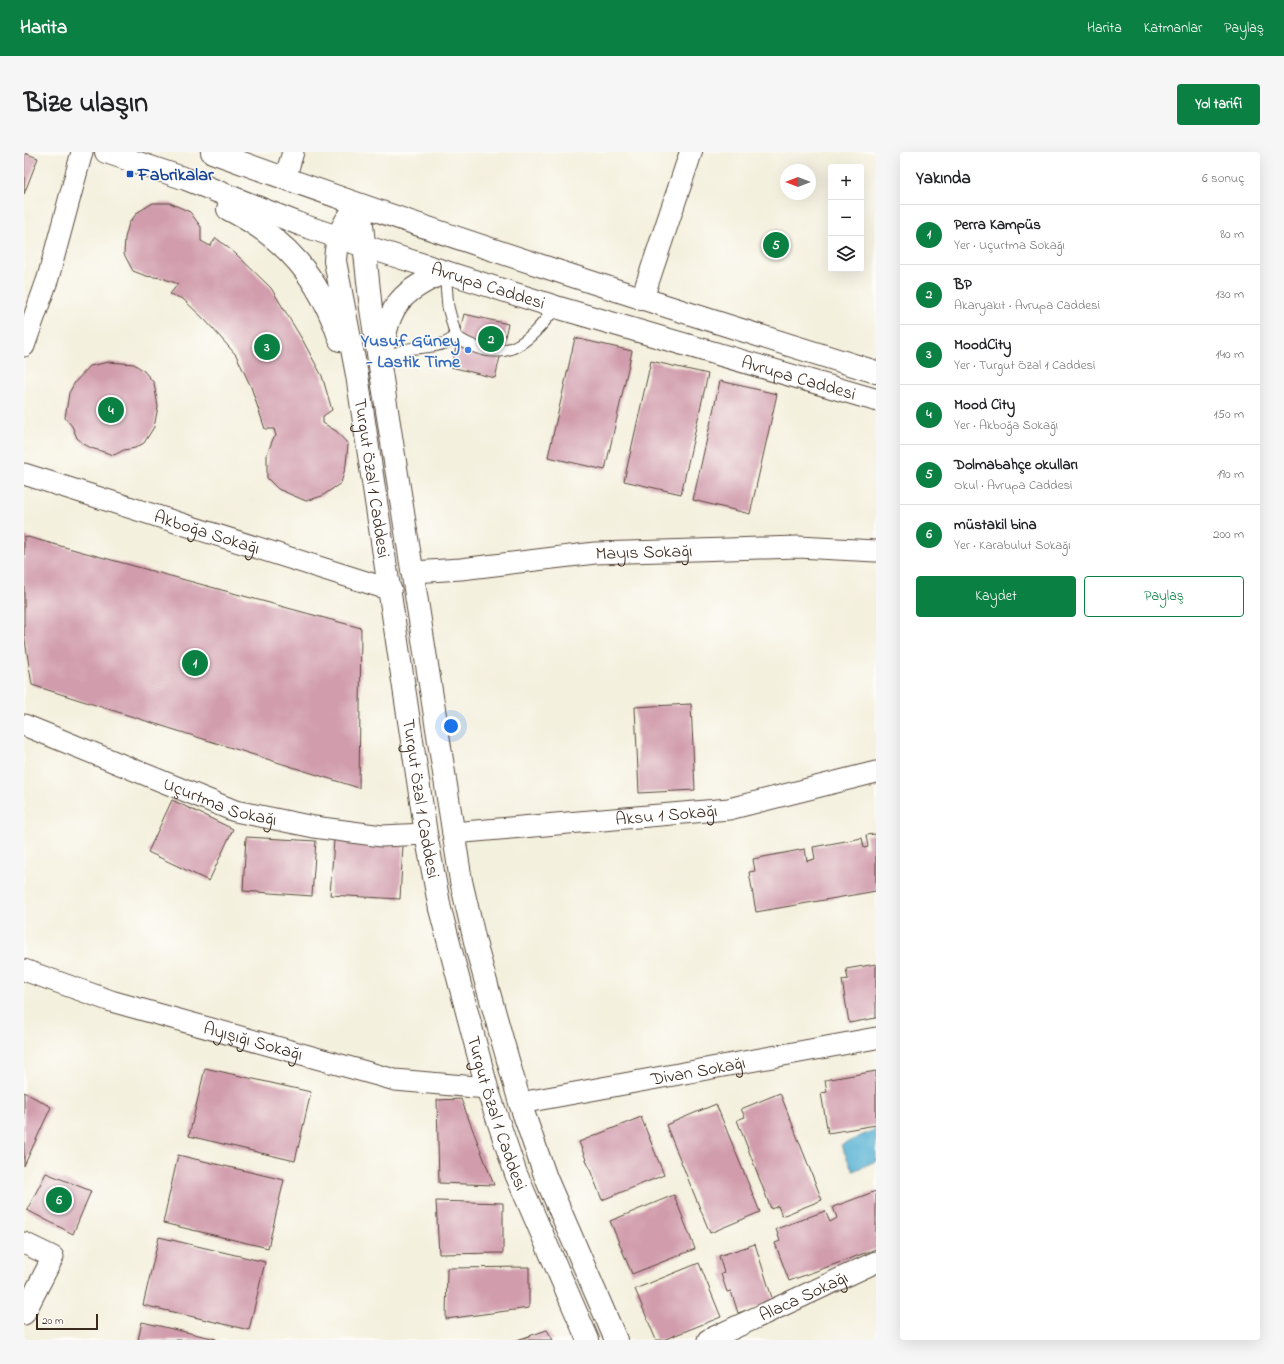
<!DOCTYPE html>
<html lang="tr">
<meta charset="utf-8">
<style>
:root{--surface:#fff;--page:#f6f6f6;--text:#202124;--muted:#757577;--line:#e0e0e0;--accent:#0b8043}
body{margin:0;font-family:"Indie Flower",sans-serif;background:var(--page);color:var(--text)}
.controls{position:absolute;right:12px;top:12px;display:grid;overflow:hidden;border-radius:4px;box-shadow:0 4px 16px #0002}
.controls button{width:36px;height:36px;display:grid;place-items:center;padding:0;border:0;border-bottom:1px solid var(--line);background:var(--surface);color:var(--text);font:20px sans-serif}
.compass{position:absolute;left:756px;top:12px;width:36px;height:36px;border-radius:50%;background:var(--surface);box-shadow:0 4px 16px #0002;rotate:270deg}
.scale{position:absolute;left:12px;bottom:10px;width:62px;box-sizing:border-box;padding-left:4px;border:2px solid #3b2a1e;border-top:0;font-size:11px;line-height:14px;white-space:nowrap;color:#3b2a1e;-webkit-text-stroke:3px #fdfcf7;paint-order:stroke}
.you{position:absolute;left:427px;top:574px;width:14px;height:14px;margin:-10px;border:3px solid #fff;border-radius:50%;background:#1a73e8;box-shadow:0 0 0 6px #1a73e833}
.badge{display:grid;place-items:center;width:26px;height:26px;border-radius:50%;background:var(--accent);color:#fff;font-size:13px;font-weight:700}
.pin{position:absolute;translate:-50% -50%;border:2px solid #fff;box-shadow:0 1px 4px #0006}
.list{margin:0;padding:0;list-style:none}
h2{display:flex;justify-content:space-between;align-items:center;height:52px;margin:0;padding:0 16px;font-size:17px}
h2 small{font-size:13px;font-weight:400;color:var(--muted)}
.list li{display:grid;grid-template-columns:26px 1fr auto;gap:12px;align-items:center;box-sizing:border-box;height:60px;padding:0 16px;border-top:1px solid var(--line)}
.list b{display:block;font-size:15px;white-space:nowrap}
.list p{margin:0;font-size:13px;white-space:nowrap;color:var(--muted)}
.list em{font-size:13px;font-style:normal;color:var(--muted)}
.actions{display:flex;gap:8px;padding:12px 16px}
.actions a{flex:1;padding:9px 0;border:1px solid var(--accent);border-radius:4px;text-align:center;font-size:14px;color:var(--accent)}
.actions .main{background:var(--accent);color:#fff}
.icon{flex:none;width:22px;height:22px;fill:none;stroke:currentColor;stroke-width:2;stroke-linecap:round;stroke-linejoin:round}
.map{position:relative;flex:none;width:852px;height:1188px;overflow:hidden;border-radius:4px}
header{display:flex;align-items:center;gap:24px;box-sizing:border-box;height:56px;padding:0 20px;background:var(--accent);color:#fff}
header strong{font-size:19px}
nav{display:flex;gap:22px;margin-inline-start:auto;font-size:14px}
.intro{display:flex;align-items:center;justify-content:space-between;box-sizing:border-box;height:96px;padding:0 24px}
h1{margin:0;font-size:28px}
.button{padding:10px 18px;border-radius:4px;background:var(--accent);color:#fff;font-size:14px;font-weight:700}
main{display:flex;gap:24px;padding:0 24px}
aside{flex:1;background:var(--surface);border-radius:4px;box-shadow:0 4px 16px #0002}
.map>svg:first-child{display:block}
</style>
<header>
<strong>Harita</strong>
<nav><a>Harita</a><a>Katmanlar</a><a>Paylaş</a></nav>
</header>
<div class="intro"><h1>Bize ulaşın</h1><a class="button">Yol tarifi</a></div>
<main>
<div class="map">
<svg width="852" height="1188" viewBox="0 0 852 1188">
<rect width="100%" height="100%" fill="#fdfcf7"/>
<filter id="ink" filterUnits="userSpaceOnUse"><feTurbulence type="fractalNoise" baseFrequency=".025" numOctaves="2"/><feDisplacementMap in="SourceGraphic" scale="8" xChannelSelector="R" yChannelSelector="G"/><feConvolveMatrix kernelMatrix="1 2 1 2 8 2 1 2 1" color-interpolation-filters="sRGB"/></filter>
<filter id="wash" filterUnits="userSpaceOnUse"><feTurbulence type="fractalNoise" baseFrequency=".012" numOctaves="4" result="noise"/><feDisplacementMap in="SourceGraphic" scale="16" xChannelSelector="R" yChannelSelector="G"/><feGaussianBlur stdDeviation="0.9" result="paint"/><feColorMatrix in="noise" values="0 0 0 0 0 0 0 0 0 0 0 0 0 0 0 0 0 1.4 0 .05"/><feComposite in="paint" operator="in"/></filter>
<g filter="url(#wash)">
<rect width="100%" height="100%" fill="#f4f0de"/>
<polygon fill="#55b1d3" stroke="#486e78" points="852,977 852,1009 829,1019 817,993"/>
<g id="blocks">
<g fill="#d19dad">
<polygon points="0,1 14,6 0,42"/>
<polygon points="129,51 146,51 166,60 177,75 177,89 186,94 192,86 212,102 247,136 278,187 298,224 308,258 299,264 299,271 312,279 324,292 322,313 317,331 298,344 282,349 254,337 243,326 243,302 249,287 252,284 250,277 241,277 227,235 212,203 182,169 159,147 146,142 154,132 138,126 122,124 109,119 100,102 101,86 105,71 114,60"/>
<polygon points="440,162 484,172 471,226 427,215"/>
<polygon points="551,186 608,199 581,318 524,305"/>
<polygon points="627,209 684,222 657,342 600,329"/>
<polygon points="85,210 110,212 120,219 130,231 134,255 130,275 120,291 111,296 100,298 90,303 67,296 60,292 53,286 48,274 41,266 45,241 51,230 66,214"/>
<polygon points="696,229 753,242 726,362 669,348"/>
<polygon points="0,384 337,476 335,636 8,533 0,482"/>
<polygon points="667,552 671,638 615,641 611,555"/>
<polygon points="148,648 209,677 185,729 124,700"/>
<polygon points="852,682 852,739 732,760 725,720 731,719 729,707 781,697 783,709 791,707 789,695 838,686 840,696 844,695 842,683"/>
<polygon points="222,685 292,689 288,744 219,739"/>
<polygon points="310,688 379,693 376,747 306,743"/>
<polygon points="852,812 852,866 825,871 818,828 824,827 822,817"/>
<polygon points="181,916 287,940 271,1009 165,984"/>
<polygon points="852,919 852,973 804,981 797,941 803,940 801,928"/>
<polygon points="0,940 27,955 0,1014"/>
<polygon points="756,941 798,1048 758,1064 754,1054 747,1057 713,968 721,965 717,957"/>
<polygon points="437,947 470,1033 415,1031 413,948"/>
<polygon points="692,952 736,1060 686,1081 642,973"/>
<polygon points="617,965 640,1023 578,1048 555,990"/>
<polygon points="154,1003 260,1028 244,1096 139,1071"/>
<polygon points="22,1021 67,1039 49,1082 3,1058"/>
<polygon points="852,1039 852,1097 765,1129 751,1091 756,1089 752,1077 801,1059 806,1070 813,1066 809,1055"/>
<polygon points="650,1043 671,1097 608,1122 586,1069"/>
<polygon points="412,1049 479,1051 479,1101 415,1102"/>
<polygon points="135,1085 241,1110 225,1178 119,1153"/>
<polygon points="731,1092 749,1149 714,1161 707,1139 703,1140 697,1122 700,1121 695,1104"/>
<polygon points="675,1111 697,1165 639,1188 632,1188 611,1137"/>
<polygon points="505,1115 505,1156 422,1167 423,1116"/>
<polygon points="118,1170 192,1187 192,1188 114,1188"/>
<polygon points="523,1178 529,1188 493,1188"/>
</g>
</g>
</g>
<g filter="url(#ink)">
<use href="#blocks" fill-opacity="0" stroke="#57483b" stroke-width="1"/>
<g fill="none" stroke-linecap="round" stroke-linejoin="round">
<g stroke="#57483b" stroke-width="13">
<g id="lane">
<path d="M421,120L424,155L432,185C479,215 502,194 532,155"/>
<path d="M360,214C375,189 398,200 421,191C424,190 428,187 432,185"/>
</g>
</g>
<g stroke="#57483b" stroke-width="23">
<g id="street">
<polyline points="261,27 269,0"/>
<polyline points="0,194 24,126 58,0"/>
<path id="s1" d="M0,322L367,438"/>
<path id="s2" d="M389,420L437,417L571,401L774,395L852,399"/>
<path id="s3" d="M0,573L211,659L290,675L358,684L402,682"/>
<path id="s4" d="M429,681L705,657L852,620"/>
<path id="s5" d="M0,818L87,849L371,928L463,936"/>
<path id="s6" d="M496,951L852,886"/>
<polyline points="0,1091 29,1105 0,1162"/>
<path id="s7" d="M684,1188L852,1110"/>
</g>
</g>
<g stroke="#57483b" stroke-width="24">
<g id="secondary">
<path id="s8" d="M82,0L162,27L278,73L340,94L532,155L852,248"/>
<path d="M188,0C407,80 629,151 852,220"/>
<path id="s9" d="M336,54C318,67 312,88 311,109L333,223L402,682L416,757L463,936L492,1022L564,1188"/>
<polyline points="336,54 347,157 437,729 453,798 496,951 522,1026 592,1188"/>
<path d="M204,57C263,87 295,125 316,188"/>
<polyline points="618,147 667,0"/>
<path d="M359,199C363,152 380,138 421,120"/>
</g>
</g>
<use href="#lane" stroke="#fff" stroke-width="11"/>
<use href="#street" stroke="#fff" stroke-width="21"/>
<use href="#secondary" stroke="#fff" stroke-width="22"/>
</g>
</g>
<rect fill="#1a4fb4" stroke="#fdfcf7" stroke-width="1.5" x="102" y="18" width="8" height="8" rx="2"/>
<circle fill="#3f7fe0" stroke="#fdfcf7" stroke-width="1.5" cx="444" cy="198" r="4"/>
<g text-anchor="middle" stroke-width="3" stroke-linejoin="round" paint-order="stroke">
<g font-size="18" font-weight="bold" fill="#164399" stroke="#fdfcf7" text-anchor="start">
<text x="114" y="28">Fabrikalar</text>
</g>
<g font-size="18" fill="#3b2a1e" stroke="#fdfcf7">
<text dy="6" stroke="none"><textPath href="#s8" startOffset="405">Avrupa Caddesi</textPath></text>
<text dy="6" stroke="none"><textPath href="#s8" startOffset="729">Avrupa Caddesi</textPath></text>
<text dy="6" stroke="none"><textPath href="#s9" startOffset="283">Turgut Özal 1 Caddesi</textPath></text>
<text dy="6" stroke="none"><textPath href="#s1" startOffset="192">Akboğa Sokağı</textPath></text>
<text dy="6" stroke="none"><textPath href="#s2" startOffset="232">Mayıs Sokağı</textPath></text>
<text dy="6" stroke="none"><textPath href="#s9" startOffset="607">Turgut Özal 1 Caddesi</textPath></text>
<text dy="6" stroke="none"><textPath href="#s3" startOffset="211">Uçurtma Sokağı</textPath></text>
<text dy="6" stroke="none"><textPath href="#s4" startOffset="214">Aksu 1 Sokağı</textPath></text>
<text dy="6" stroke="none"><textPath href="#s5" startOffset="240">Ayışığı Sokağı</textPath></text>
<text dy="6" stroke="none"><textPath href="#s6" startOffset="181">Divan Sokağı</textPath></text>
<text dy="6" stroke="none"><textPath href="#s9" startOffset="931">Turgut Özal 1 Caddesi</textPath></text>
<text dy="6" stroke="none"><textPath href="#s7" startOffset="105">Alaca Sokağı</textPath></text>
</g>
<g font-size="18" font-weight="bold" fill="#366cbe" stroke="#fdfcf7" text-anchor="end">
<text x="436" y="194">Yusuf Güney<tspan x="436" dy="21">- Lastik Time</tspan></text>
</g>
</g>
</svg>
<div class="controls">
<button>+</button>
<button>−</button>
<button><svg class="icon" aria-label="layers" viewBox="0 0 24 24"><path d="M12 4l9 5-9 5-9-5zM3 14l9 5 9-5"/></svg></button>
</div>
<svg class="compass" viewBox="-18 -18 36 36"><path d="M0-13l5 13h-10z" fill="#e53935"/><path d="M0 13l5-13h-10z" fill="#757577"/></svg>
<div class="scale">20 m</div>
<div class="you"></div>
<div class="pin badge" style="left:171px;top:511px">1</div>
<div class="pin badge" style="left:467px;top:187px">2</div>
<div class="pin badge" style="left:243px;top:195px">3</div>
<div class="pin badge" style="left:87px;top:258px">4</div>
<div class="pin badge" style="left:752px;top:93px">5</div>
<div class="pin badge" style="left:35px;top:1048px">6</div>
</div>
<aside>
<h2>Yakında<small>6 sonuç</small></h2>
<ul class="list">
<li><span class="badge">1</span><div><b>Perra Kampüs</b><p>Yer · Uçurtma Sokağı</p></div><em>80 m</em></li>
<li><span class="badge">2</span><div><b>BP</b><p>Akaryakıt · Avrupa Caddesi</p></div><em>130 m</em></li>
<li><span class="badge">3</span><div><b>MoodCity</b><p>Yer · Turgut Özal 1 Caddesi</p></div><em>140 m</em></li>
<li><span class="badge">4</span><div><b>Mood City</b><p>Yer · Akboğa Sokağı</p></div><em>150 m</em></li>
<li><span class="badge">5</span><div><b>Dolmabahçe okulları</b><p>Okul · Avrupa Caddesi</p></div><em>190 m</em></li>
<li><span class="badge">6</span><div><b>müstakil bina</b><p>Yer · Karabulut Sokağı</p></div><em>200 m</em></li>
</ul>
<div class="actions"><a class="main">Kaydet</a><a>Paylaş</a></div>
</aside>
</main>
